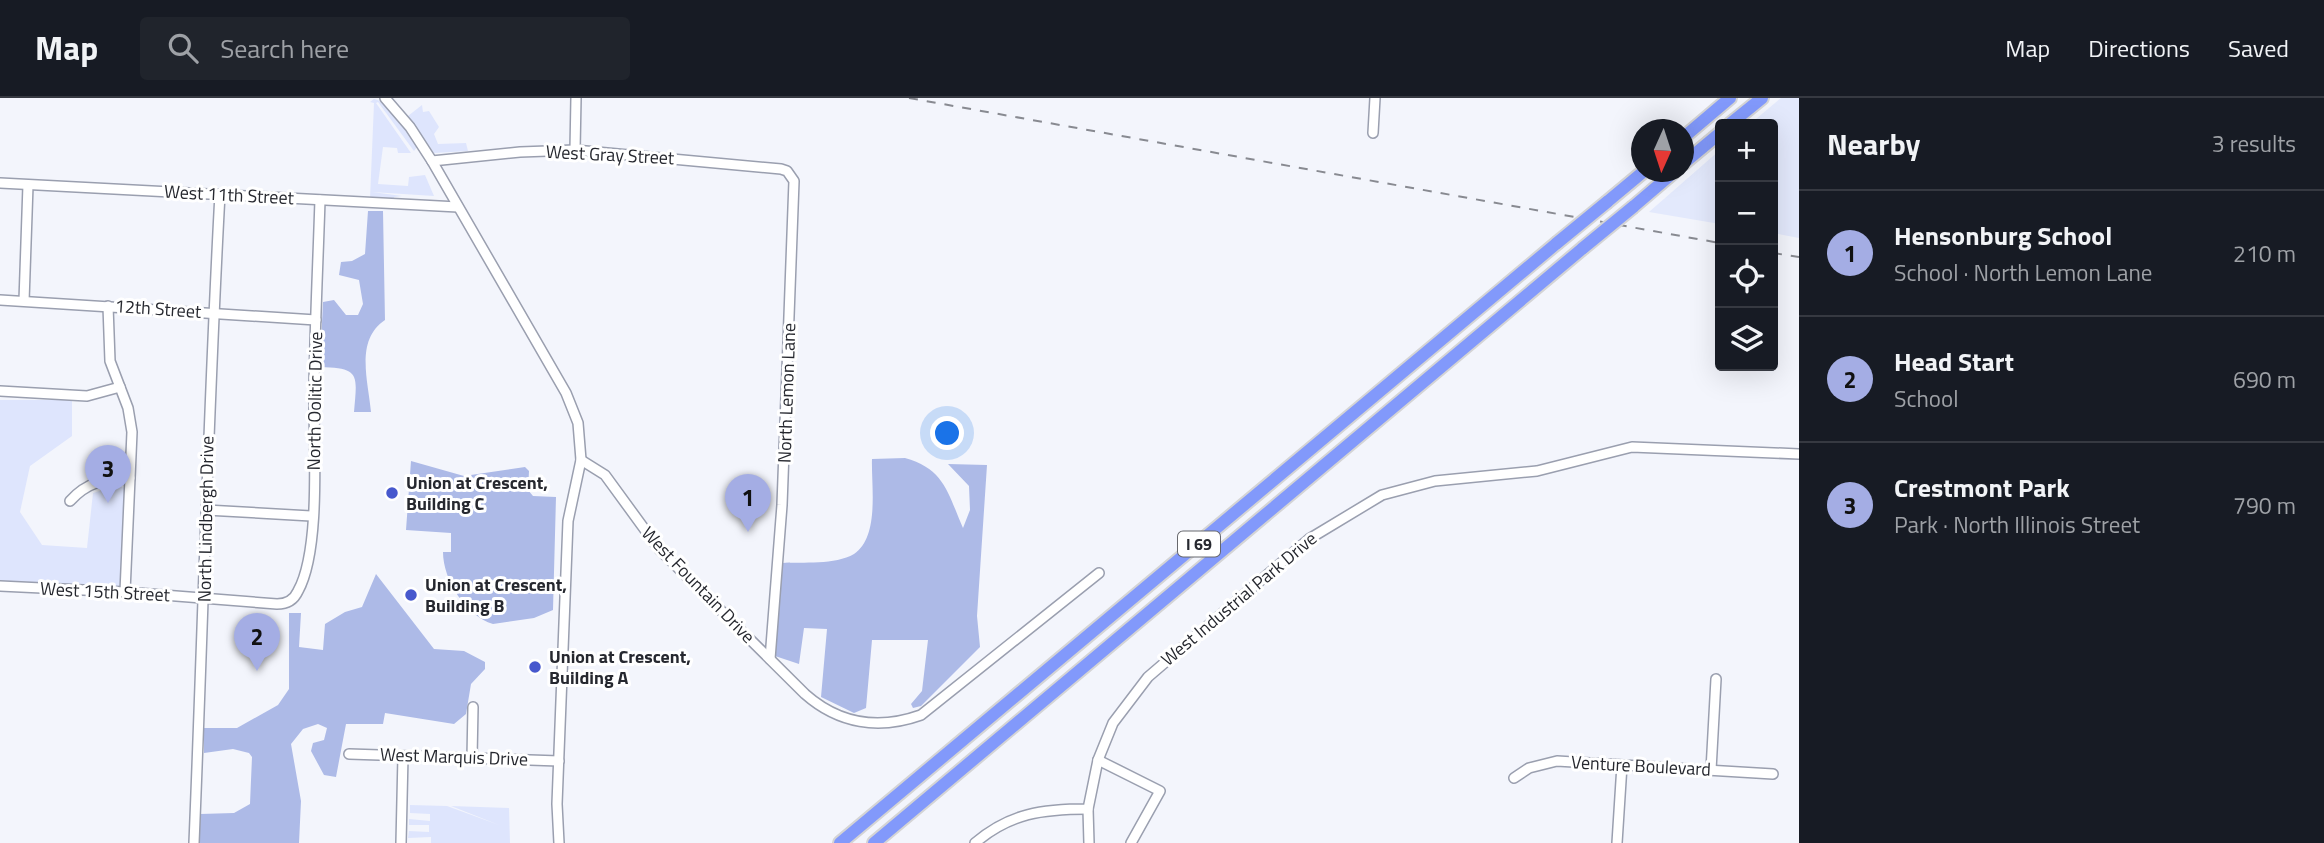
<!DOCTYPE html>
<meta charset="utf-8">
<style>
:root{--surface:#171b24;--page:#20242c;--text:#f1f3f6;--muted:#9ea1a6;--line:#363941;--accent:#a4ade4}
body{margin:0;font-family:"Titillium Web",sans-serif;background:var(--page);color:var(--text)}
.controls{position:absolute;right:21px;top:21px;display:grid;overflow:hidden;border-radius:7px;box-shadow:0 7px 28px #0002}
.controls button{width:63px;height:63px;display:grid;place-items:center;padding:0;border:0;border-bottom:2px solid var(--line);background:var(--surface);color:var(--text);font:35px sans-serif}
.compass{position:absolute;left:1631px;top:21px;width:63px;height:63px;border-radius:50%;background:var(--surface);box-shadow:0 7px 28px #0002;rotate:183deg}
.you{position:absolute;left:948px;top:336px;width:24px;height:24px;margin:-18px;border:5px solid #fff;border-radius:50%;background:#1a73e8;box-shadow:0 0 0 10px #1a73e833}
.badge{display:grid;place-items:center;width:46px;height:46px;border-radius:50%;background:var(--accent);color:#111;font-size:23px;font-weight:700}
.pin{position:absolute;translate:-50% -58px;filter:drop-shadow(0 2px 4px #0008)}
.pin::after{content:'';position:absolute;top:37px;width:24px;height:21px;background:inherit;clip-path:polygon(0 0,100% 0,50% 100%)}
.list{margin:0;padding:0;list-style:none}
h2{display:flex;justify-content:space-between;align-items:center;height:91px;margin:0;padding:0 28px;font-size:30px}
h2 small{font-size:23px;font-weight:400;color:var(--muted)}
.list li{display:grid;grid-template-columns:46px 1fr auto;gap:21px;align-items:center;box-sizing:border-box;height:126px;padding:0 28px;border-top:2px solid var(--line)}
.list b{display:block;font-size:26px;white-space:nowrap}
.list p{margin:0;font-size:23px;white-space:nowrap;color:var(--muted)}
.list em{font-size:23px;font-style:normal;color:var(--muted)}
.icon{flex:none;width:38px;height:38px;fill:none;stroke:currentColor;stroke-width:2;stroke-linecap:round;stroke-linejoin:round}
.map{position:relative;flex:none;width:1799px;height:745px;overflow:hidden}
header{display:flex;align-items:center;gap:42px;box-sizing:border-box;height:98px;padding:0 35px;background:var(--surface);border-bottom:2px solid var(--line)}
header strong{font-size:33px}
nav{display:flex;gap:38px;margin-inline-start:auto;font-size:24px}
.search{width:490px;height:63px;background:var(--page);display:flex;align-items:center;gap:18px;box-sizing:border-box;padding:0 24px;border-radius:7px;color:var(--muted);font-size:26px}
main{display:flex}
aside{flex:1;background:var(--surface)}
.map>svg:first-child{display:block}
</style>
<header>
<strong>Map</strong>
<div class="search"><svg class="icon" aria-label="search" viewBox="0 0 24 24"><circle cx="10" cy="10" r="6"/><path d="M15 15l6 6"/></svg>Search here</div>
<nav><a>Map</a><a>Directions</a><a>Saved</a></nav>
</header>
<main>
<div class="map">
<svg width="1799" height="745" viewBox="0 0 1799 745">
<rect width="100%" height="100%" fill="#f3f5fc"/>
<g fill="#e3e9fc">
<polygon points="1781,0 1799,0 1799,140 1773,135 1773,26 1750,26"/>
<polygon points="1720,52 1720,126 1649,114"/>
</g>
<g fill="#dee5fd">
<path d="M374,1C392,5 411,32 417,49L414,53L378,4L376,5L411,55H398L397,50L383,49L378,86L408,88L409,79L425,77L434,98L372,94L402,98L394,99V102L370,101L374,5L370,4Z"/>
<polygon points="422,7 423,14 429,13 439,29 434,36 438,46 466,45 468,53 434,55 408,18"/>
<polygon points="0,302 72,302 72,338 30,368 20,414 42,447 87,450 93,395 118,387 124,390 120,491 0,485"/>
<polygon points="410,707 447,708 499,727 451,708 509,710 510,745 431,745 431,739 408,740 409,733 429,734 429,727 409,727 409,721 430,723 430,716 410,715"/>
</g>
<g fill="#adbae7">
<path d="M368,113H383L385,222C355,242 368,282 371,314H354C357,277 361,270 320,269L323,204L334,202L346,217H358L363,206L359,182L339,177L341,164L352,163L365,156Z"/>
<path d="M905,360C945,371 948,396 963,430L970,412L969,388L948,366L987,367L977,518L980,549L921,608L913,610L911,606L922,593L928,542H872L866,610L854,615L821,599L827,531L804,530L799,566L772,557L782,465C803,464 835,467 854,456C880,439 871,387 872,361Z"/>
<path d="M411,363L464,378L525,369L529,373L528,392L533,398L556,399L553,512L534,520L493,526C466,518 443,482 443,454H451V435L406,432Z"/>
<polygon points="376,476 434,551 464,553 485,564 485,571 471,586 466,616 454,626 385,615 383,626 346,626 336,679 324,677 311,653 313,645 324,642 327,630 318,626 303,631 291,646 301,703 299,745 199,745 200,716 234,715 250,706 252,659 249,655 233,651 204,655 204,630 237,630 278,607 289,591 289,515 301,515 299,549 323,552 325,526 345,514 362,509"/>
</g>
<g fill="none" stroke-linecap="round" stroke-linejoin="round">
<g stroke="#9a9faf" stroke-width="12">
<g id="minor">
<polyline points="385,0 410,29 432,63 566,295 578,325 581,362 568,423 557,706 559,745"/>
<polyline points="1373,35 1375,0"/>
<polyline points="575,52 576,0"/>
<polyline points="432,63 520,54 575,52 781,71 787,73 794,83 782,407 770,561"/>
<polyline points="0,85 458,109"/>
<polyline points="0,202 316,222"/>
<polyline points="24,203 28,87"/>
<polyline points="108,208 110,263 128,310 132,334 125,494"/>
<polyline points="0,293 87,298 120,289"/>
<path d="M581,362L605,377L659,451L805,596C839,626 879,632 921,617L1099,475"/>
<path d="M70,403C87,384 106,380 130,380"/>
<polyline points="206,412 311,418"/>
<path d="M0,488L125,494L277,506C287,506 294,502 298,493C322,450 313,338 314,288C315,226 318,164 320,102"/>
<polyline points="349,656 559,663"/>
<polyline points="472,660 473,609"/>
<polyline points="1098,662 1160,693 1131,745"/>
<polyline points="1711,672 1716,581"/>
<polyline points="1514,680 1529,670 1557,663 1773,676"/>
<polyline points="1088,711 1089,745"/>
<path d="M194,745C203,529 208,313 220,96"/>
<polyline points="401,745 403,658"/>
<path d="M975,745C1010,715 1043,711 1088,711L1098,662L1113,625L1148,579L1309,441L1382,397L1435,383L1537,373L1632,349L1799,356"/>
<polyline points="1617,745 1622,667"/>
</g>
</g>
<g stroke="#d4d4d5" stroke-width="16">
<g id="highway">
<polyline points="1730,26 1762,0"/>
<polyline points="1684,39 1730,0"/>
<polyline points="1684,65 1720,35"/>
<polyline points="1607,104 1643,74"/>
<polyline points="1633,109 1674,74"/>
<polyline points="840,745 1557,145"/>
<polyline points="874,745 1583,150"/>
</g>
</g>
<use href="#minor" stroke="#fff" stroke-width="9"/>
<use href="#highway" stroke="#8299fb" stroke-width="12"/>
<g stroke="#888a91" stroke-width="2" stroke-dasharray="9 9" stroke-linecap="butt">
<polyline points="909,0 1720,145"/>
<polyline points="1773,155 1799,159"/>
</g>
<g stroke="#d4d4d5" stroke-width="16" stroke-linecap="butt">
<g id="highway-bridge">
<polyline points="1557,145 1607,104"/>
<polyline points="1583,150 1633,109"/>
</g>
</g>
<use href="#highway-bridge" stroke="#8299fb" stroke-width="12"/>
</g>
<g fill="#4758cd" stroke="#fff" stroke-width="2.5">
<circle cx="392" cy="395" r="7"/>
<circle cx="411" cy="497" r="7"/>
<circle cx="535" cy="569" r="7"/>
</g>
<g text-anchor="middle" stroke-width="6" stroke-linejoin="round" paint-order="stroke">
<rect fill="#fff" stroke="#67686d" stroke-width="2" x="1178" y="433.5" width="42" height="25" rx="5"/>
<g font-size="16" font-weight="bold" fill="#26282f">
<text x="1199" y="452">I 69</text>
</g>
<g font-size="18" fill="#26282f" stroke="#fff">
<text transform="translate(610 57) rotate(3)" y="6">West Gray Street</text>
<text transform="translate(229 97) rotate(3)" y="6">West 11th Street</text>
<text transform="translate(158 211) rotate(4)" y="6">12th Street</text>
<text transform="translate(787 295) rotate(-88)" y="6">North Lemon Lane</text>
<text transform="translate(315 303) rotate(-89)" y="6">North Oolitic Drive</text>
<text transform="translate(206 421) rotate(-89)" y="6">North Lindbergh Drive</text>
<text transform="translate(698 487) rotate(46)" y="6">West Fountain Drive</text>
<text transform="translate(105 494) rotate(3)" y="6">West 15th Street</text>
<text transform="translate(1239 501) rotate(-40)" y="6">West Industrial Park Drive</text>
<text transform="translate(454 659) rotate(2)" y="6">West Marquis Drive</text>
<text transform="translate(1641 668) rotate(3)" y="6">Venture Boulevard</text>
</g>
<g font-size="18" font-weight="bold" fill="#26282f" stroke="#fff" text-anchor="start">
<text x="406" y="391">Union at Crescent,<tspan x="406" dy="21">Building C</tspan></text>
<text x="425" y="493">Union at Crescent,<tspan x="425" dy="21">Building B</tspan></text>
<text x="549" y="565">Union at Crescent,<tspan x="549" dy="21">Building A</tspan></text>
</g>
</g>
</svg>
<div class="controls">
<button>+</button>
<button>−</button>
<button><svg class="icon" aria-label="locate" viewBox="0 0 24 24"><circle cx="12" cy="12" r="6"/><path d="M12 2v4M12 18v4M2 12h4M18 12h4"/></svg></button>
<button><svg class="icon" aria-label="layers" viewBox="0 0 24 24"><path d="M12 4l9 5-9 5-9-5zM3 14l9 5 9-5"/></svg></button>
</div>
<svg class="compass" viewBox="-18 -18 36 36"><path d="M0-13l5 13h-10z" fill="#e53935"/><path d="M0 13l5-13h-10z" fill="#9ea1a6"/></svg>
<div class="you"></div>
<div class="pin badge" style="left:748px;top:434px">1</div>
<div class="pin badge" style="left:257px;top:573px">2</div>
<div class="pin badge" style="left:108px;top:405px">3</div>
</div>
<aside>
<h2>Nearby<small>3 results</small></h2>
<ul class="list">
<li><span class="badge">1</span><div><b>Hensonburg School</b><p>School · North Lemon Lane</p></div><em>210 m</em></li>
<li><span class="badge">2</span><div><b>Head Start</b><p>School</p></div><em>690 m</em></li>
<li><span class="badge">3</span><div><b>Crestmont Park</b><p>Park · North Illinois Street</p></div><em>790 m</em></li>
</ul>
</aside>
</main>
